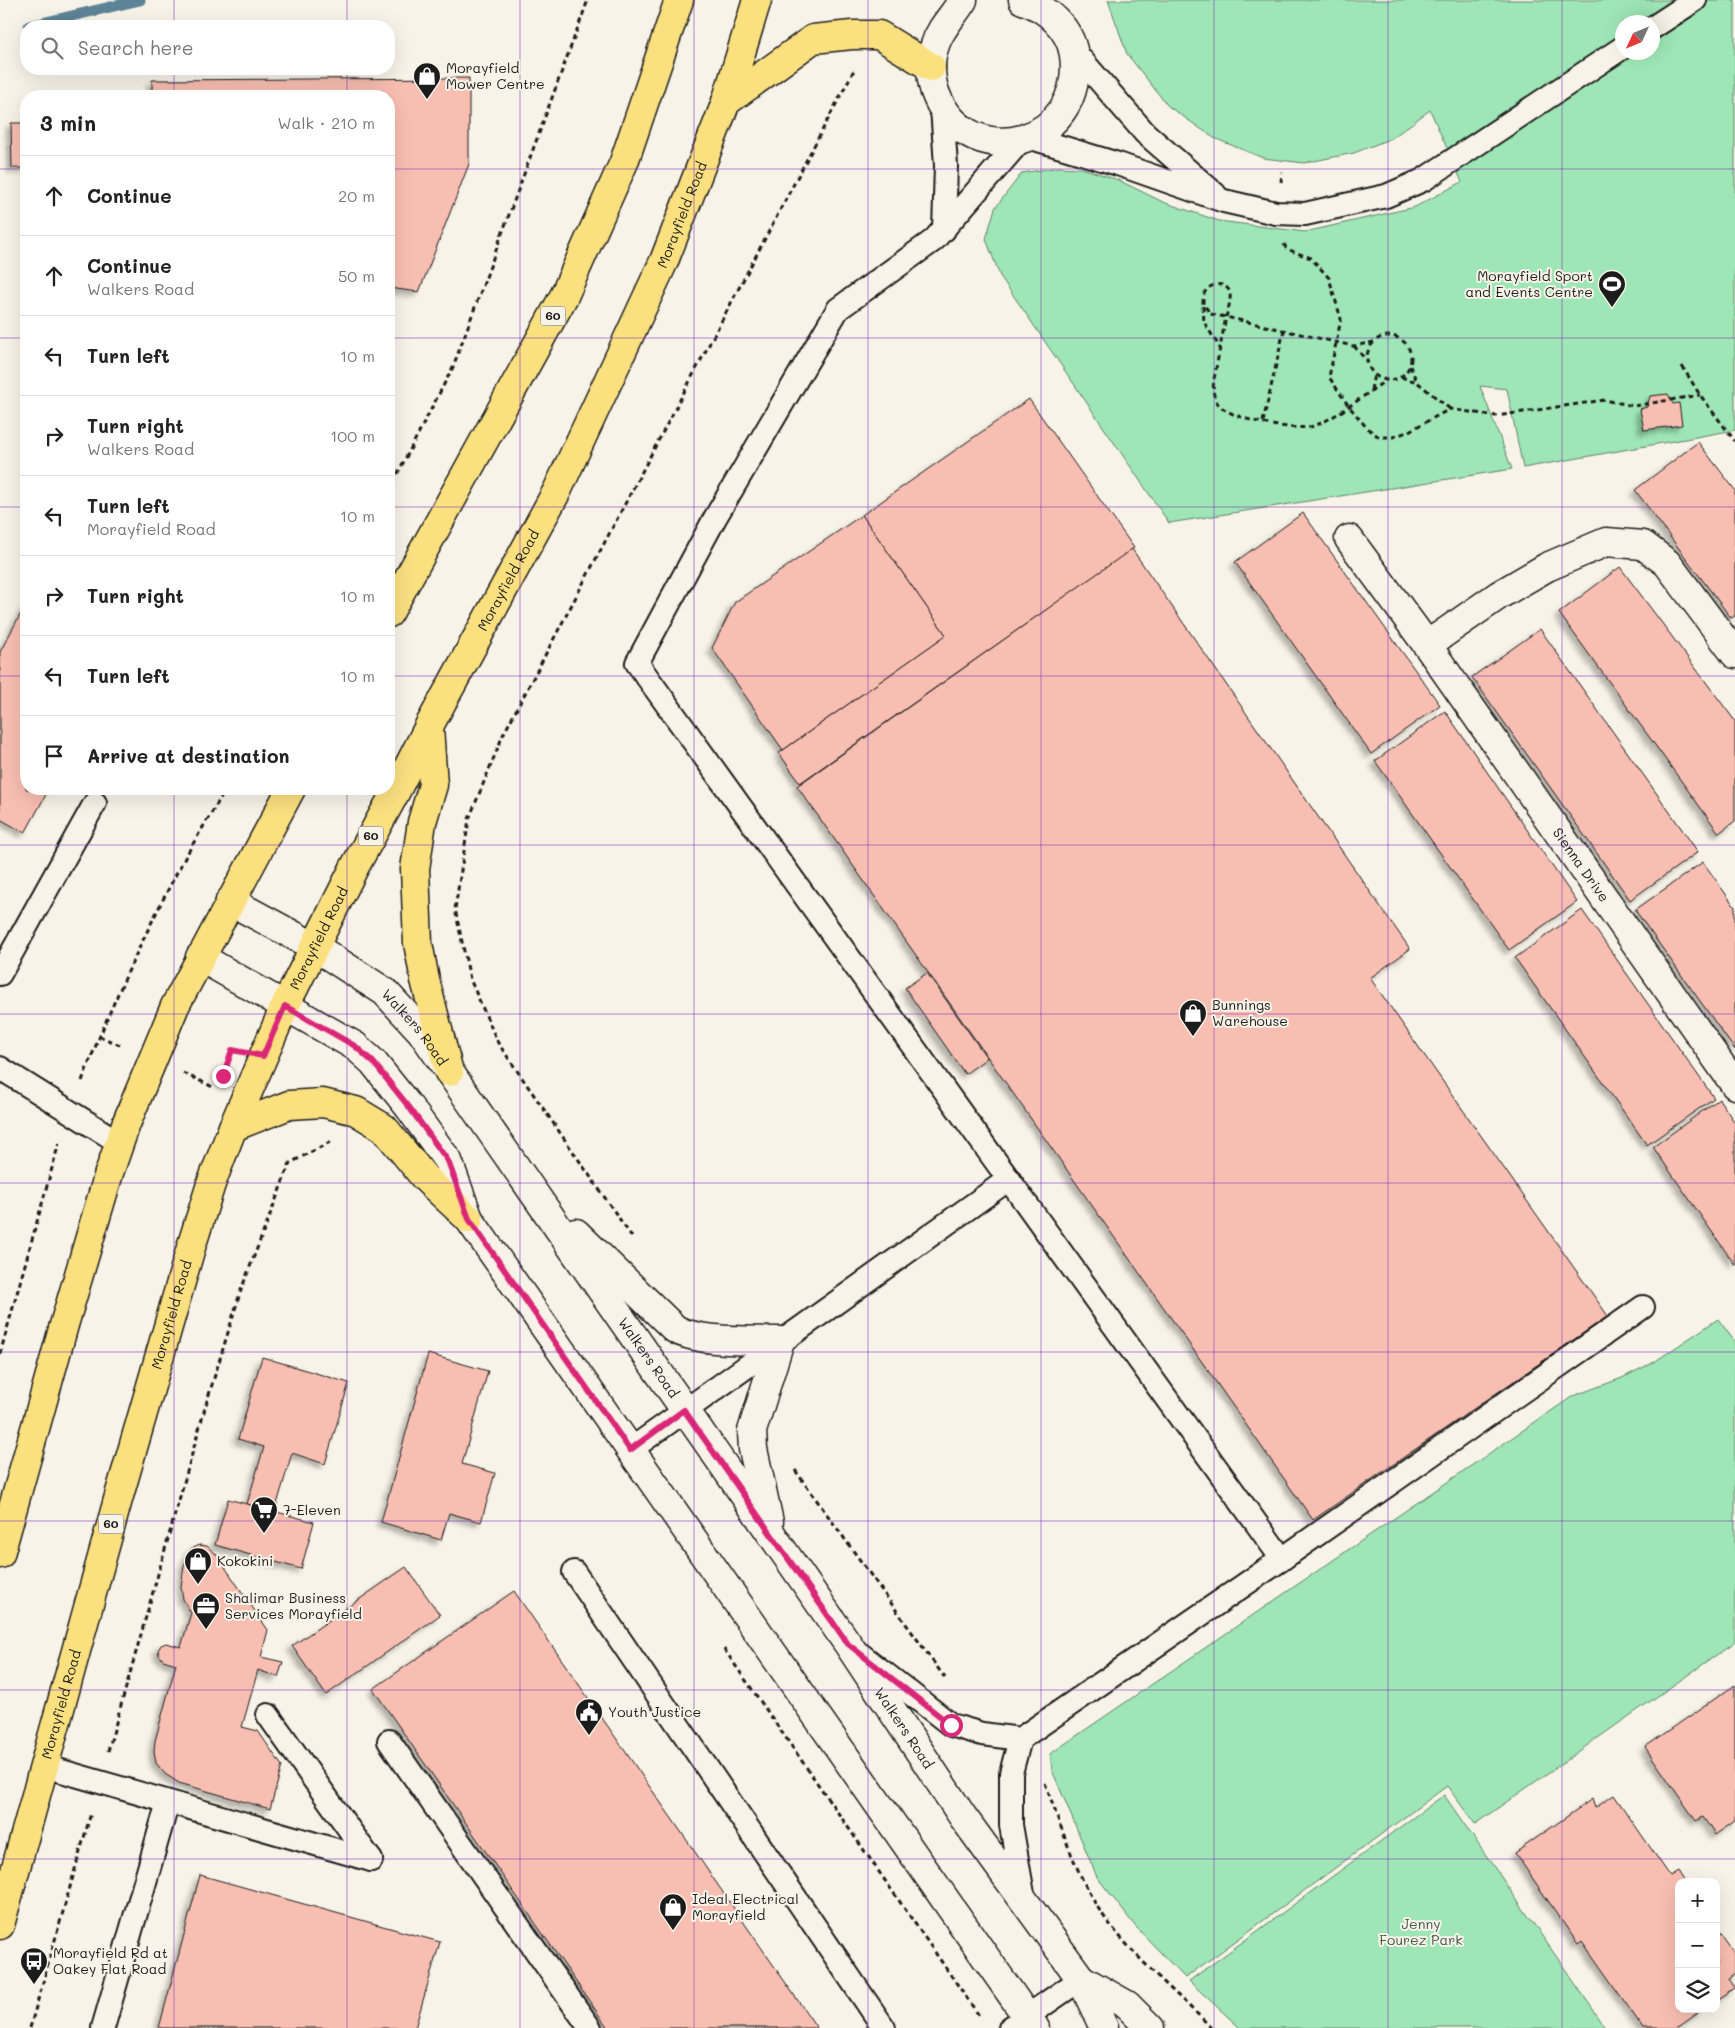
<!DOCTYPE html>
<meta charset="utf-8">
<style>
:root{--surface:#fff;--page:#f2f2f2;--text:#222;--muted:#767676;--line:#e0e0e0}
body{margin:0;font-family:Mali,sans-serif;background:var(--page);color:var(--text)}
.controls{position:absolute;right:15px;bottom:15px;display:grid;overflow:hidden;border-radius:10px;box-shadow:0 5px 20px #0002}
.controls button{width:45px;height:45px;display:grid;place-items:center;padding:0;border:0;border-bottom:1px solid var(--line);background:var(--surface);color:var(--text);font:25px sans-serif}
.compass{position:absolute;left:1615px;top:15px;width:45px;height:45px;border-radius:50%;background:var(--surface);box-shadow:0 5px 20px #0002;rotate:226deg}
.stop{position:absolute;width:15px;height:15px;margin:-11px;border:4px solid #db2777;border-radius:50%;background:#fff}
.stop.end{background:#db2777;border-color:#fff;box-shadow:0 1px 5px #0008}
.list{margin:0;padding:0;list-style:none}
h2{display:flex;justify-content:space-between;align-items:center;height:65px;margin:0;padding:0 20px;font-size:21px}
h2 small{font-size:16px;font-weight:400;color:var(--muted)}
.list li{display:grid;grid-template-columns:32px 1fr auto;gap:15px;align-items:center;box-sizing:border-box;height:80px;padding:0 20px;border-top:1px solid var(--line)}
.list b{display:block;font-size:19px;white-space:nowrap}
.list p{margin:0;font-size:16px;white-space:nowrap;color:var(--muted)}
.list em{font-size:16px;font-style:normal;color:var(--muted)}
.icon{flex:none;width:28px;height:28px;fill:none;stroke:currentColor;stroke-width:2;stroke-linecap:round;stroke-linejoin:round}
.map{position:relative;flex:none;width:1735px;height:2028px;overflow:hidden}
.search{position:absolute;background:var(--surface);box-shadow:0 5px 20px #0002;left:20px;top:20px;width:375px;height:55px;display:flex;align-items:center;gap:12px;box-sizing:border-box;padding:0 18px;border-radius:20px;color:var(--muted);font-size:19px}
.panel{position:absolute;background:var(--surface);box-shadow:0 5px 20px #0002;left:20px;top:90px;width:375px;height:705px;border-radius:20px}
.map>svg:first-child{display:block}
</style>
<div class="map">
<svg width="1735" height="2028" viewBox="0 0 1735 2028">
<defs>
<filter id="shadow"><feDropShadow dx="-4.5" dy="4.5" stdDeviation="2.5" flood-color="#0004"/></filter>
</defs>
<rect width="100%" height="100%" fill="#f7f3e8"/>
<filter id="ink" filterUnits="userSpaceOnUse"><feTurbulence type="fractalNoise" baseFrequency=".02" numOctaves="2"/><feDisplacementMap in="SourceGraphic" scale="10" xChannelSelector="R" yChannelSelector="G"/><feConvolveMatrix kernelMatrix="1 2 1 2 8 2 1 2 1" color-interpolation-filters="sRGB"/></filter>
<g filter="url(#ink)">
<g fill="#9ee6b5" stroke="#5d8168" fill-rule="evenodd">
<path d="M1108,0H1735V430L1523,468L1507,389L1480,386L1512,469L1169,523L1000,276L986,239L995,208L1022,173L1059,167L1082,168L1118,180L1163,202L1219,221L1305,232L1415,207L1462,182L1430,110L1392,138L1354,153L1304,163L1263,158L1214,138L1168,106L1127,54ZM1622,22H1652V52H1622Z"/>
<polygon points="1718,1319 1735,1342 1735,1642 1475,1824 1447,1786 1185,1978 1135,1926 1097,1877 1052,1770 1050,1754 1573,1396 1622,1378 1654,1362"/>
<polygon points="1444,1795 1606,2028 1240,2028 1189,1981"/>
</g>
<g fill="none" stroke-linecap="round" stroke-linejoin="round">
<polyline stroke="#5d8397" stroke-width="11" points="29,26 140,0"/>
</g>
<g fill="#f8beb1" stroke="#1c1c1c" filter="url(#shadow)">
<polygon points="469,78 469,164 419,292 389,288 389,96 152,96 152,80"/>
<polygon points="11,123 26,123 26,168 12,168"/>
<polygon points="1668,394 1673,404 1679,403 1682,425 1644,430 1640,409 1647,407 1650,396"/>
<polygon points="1029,399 1134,548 800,783 779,753 946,635 862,515"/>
<polygon points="1698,442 1735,490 1735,616 1731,618 1635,490"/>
<polygon points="1303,513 1440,705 1371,754 1235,562"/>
<polygon points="862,515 946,635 783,750 712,648 735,602"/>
<polygon points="1132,549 1410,949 1370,978 1608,1316 1313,1520 797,786"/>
<polygon points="1620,567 1735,721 1735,821 1719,833 1559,613"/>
<polygon points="26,604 26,789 49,789 25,833 0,819 0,652"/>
<polygon points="1540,629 1698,852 1630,900 1472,677"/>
<polygon points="1445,711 1577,902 1509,950 1375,761"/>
<polygon points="1703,862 1735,907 1735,1050 1635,910"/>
<polygon points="1582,910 1714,1098 1647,1145 1515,958"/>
<polygon points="927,973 987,1058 965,1074 905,988"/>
<polygon points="1719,1099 1735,1123 1735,1265 1653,1147"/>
<polygon points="428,1354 488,1371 462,1464 495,1473 481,1522 449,1513 441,1540 381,1522"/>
<polygon points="262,1357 349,1383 325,1464 292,1453 275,1511 247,1504 264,1447 238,1439"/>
<polygon points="228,1499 314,1522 301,1569 215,1545"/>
<polygon points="199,1545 207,1546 216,1554 268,1630 261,1657 283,1662 278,1677 258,1670 242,1727 258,1731 282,1766 270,1809 179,1783 165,1774 156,1763 154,1751 155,1741 176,1664 163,1660 159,1655 158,1650 161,1645 166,1643 181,1647 191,1613 183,1599 181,1587 184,1566 190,1550"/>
<polygon points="406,1567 440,1615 326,1695 292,1646"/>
<polygon points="514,1591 817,2028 608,2028 373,1689"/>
<polygon points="1735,1685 1735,1821 1715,1835 1703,1817 1696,1821 1645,1747"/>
<polygon points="1614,1795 1670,1876 1678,1871 1685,1882 1679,1882 1679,2009 1703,2009 1676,2028 1643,2028 1582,1941 1578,1944 1515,1853 1592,1799 1595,1808"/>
<polygon points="200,1875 440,1942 415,2028 159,2028"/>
<polygon points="1716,1927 1735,1954 1735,1975 1728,1980 1734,1988 1716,2000"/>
</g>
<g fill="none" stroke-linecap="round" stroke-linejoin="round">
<g stroke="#1c1c1c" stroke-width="26">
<g id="service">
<polyline points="1652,28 1695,0"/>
<polyline points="1073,50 1145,133 1215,194"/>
<polyline points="942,107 946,166 944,230"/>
<polyline points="1028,137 1118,164 1224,201 1276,213 1305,214 1386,196 1423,180 1622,48"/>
<polyline points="1022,139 934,240 838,309 715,518 637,663 1282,1559"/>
<polyline points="0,974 95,803"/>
<polyline points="0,1068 120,1143"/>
<polyline points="630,1450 1009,1179"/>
<polyline points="574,1572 884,2028"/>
<polyline points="860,1654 951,1725 982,1734 1020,1739"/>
<polyline points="268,1715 371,1860"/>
<polyline points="389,1741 590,2028"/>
<polyline points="44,1766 371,1860"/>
<polyline points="1024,1900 1011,1825 1011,1773 1020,1739 1282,1559 1643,1307"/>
<polyline points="103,2028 168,1802"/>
<polyline points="1010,2028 1081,1979"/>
</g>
</g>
<g stroke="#1c1c1c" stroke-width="31">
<g id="minor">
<path d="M963,0C954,15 940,28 935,45C929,61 930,81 937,97C972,176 1086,143 1074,55C1070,28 1047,8 1023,0"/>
<path id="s1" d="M1349,539L1427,645L1735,1085"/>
<polyline points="1427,645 1499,595 1547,567 1606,542 1643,545 1667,563 1735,654"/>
</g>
</g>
<g stroke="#1c1c1c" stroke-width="31">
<g id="secondary">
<path id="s2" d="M230,901L315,947L385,992L421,1031L848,1644L963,1817L1081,1979L1104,2028"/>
<polyline points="200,957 355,1046 373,1062 409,1107 448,1161 469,1219 1035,2028"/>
<path d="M576,1233L675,1329C699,1343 752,1340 780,1341L752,1431L753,1449L769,1522"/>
<polyline points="1081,1979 1127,2005 1150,2028"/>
</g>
</g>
<g stroke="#1c1c1c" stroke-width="31">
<g id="primary">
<polyline points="726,102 813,39 852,35 879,35 931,67"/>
<polyline points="389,613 564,296 624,162 679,0"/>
<polyline points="429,727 433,785 422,822 415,869 418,943 425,980 449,1072"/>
<polyline points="233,1127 289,1105 323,1103 356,1111 384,1128 425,1178 469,1219"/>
<polyline points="0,1554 64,1325 109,1173 126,1124 175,1006 291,789"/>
<path id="s3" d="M0,1925L119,1496L192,1244L211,1184L233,1127L285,1006L354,868L394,795L429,726L557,491L664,261L726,102L757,0"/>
</g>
</g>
<g stroke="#1c1c1c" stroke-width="3" stroke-dasharray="5 4" stroke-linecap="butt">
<polyline points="1281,182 1282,172"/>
<polyline points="1284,244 1286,248 1294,252 1311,258 1329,278 1341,319 1329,377 1348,405 1367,428 1379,437 1393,437 1407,432 1450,409 1496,416 1605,400 1634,406 1700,395"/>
<polyline points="1203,306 1204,322 1220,348"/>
<circle cx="1389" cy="358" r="22"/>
<path d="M1374,342L1353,346L1226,317L1211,314L1203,304C1203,300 1203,295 1205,292C1210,283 1227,281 1230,293C1231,301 1228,310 1226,317C1222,337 1218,358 1214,379C1213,388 1212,397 1219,405C1232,420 1295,432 1314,426C1334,419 1368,393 1386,380"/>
<polyline points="1354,346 1366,360"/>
<polyline points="1410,366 1417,382"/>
<polyline points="1682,366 1700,395 1735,441"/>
<polyline points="1401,377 1417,382 1450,409"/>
<polyline points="1371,390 1374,374"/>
<polyline points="1263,422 1284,330"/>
<polyline points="389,490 453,367 588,0"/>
<polyline points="99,1036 122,1046"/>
<polyline points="183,1073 213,1087"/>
<path d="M82,1081C108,1012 139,946 173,880C189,849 208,819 226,789"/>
<polyline points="632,1237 498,1043 470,979 455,909 469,819 503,735 854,70"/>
<polyline points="0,1354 59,1143"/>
<polyline points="795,1470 945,1678"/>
<polyline points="724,1649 980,2017"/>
<polyline points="108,1751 207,1401 241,1290 290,1163 332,1141"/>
<path d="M1045,1783C1060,1823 1073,1866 1095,1903C1121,1946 1175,1992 1212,2028"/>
<polyline points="30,2028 91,1813"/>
</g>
<use href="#service" stroke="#f7f3e8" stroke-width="22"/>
<use href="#minor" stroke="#f7f3e8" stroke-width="28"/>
<use href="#secondary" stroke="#f7f3e8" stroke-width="28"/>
<use href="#primary" stroke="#fbe080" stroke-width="28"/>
</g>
</g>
<g fill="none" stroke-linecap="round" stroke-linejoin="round" filter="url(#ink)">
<polyline stroke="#db2777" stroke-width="6" points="223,1076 232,1050 263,1056 285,1006 355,1046 373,1062 409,1107 448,1161 469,1219 630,1450 684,1410 848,1644 951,1725"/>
</g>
<path fill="none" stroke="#7b2cbf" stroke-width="1" stroke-opacity="0.55" d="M174,0V26M347,0V26M520,0V2028M694,0V2028M868,0V2028M1041,0V2028M1214,0V2028M1388,0V2028M1562,0V2028M174,69V96M347,69V96M0,169H26M389,169H1735M0,338H26M389,338H1735M0,507H26M389,507H1735M0,676H26M389,676H1735M174,789V2028M347,789V2028M0,845H1735M0,1014H1735M0,1183H1735M0,1352H1735M0,1521H1735M0,1690H1735M0,1859H1735"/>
<defs>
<g id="shop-pin" transform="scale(1.4375)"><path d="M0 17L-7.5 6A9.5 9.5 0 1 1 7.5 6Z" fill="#1c1c1c" stroke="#f7f3e8"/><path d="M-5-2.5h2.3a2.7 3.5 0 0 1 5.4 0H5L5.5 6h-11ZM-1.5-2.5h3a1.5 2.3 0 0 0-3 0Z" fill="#fff"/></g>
<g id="stadium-pin" transform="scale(1.4375)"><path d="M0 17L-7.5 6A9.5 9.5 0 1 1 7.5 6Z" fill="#1c1c1c" stroke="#f7f3e8"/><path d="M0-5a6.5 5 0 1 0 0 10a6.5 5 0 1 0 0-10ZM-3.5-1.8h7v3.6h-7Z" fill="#fff"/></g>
<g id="supermarket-pin" transform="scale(1.4375)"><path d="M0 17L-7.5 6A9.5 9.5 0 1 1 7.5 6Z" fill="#1c1c1c" stroke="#f7f3e8"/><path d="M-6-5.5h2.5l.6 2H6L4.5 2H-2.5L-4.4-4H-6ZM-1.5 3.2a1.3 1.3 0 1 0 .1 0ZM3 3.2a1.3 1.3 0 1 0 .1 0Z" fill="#fff"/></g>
<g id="office-pin" transform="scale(1.4375)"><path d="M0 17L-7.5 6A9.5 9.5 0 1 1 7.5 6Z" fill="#1c1c1c" stroke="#f7f3e8"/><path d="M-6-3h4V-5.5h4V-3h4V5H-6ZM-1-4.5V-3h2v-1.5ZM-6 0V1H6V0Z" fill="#fff"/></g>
<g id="civic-pin" transform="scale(1.4375)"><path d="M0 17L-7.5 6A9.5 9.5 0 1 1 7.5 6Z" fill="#1c1c1c" stroke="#f7f3e8"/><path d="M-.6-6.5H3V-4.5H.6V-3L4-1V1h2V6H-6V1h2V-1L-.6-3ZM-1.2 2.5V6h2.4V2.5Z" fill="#fff"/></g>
<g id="bus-pin" transform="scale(1.4375)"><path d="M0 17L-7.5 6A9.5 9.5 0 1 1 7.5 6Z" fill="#1c1c1c" stroke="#f7f3e8"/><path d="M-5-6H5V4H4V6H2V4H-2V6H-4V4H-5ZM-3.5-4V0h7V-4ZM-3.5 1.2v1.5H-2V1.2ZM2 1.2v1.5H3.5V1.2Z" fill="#fff"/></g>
</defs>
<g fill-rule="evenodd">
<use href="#shop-pin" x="427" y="76"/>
<use href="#stadium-pin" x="1612" y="284"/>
<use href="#shop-pin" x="1193" y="1013"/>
<use href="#supermarket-pin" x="264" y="1510"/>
<use href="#shop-pin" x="198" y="1561"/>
<use href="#office-pin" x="206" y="1606"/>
<use href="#civic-pin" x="589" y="1712"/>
<use href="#shop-pin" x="673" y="1907"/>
<use href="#bus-pin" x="34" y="1961"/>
</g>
<g text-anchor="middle" stroke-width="4" stroke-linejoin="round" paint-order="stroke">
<g fill="#f7f3e8" stroke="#5e5c59" stroke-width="1">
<rect x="540.5" y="306.5" width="25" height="19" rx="4"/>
<rect x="358.5" y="826.5" width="25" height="19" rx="4"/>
<rect x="98.5" y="1514.5" width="25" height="19" rx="4"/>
</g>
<g font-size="12" font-weight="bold" fill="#1c1c1c">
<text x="553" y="320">60</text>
<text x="371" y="840">60</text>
<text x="111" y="1528">60</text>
</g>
<g font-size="14" fill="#1c1c1c" stroke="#f7f3e8" text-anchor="start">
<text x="446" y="73">Morayfield<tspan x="446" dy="16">Mower Centre</tspan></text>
<text x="1593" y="281" text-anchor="end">Morayfield Sport<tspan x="1593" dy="16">and Events Centre</tspan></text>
<text x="1212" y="1010">Bunnings<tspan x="1212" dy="16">Warehouse</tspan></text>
<text x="283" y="1515">7-Eleven</text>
<text x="217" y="1566">Kokokini</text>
<text x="225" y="1603">Shalimar Business<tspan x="225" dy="16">Services Morayfield</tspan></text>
<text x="608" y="1717">Youth Justice</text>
<text x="692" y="1904">Ideal Electrical<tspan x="692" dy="16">Morayfield</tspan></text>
<text x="53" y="1958">Morayfield Rd at<tspan x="53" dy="16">Oakey Flat Road</tspan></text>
</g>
<g font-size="14" fill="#1c1c1c" stroke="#f7f3e8">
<text dy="5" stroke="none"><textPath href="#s3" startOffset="1849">Morayfield Road</textPath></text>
<text dy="5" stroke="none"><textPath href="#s3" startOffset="1444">Morayfield Road</textPath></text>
<text dy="5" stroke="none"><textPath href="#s1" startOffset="400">Sienna Drive</textPath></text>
<text dy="5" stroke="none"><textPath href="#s3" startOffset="1039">Morayfield Road</textPath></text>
<text dy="5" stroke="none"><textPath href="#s2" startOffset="226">Walkers Road</textPath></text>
<text dy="5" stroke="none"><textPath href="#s3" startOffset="634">Morayfield Road</textPath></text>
<text dy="5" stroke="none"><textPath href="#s2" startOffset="631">Walkers Road</textPath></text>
<text dy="5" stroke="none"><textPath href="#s3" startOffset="229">Morayfield Road</textPath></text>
<text dy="5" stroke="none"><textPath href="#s2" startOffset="1081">Walkers Road</textPath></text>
</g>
<g font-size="14" fill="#43594a" stroke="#f7f3e8">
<text x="1421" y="1929">Jenny<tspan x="1421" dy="16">Fourez Park</tspan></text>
</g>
</g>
</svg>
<div class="controls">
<button>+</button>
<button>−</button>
<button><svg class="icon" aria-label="layers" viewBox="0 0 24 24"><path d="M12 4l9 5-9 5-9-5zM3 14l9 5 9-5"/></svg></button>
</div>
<svg class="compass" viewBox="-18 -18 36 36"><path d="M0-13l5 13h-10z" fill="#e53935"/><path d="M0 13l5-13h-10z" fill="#767676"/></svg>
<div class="stop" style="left:951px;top:1725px"></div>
<div class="stop end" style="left:223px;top:1076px"></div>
<div class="search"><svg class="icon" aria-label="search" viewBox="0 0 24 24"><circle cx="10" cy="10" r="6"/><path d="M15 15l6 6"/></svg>Search here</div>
<section class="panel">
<h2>3 min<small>Walk · 210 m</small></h2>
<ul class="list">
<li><svg class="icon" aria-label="ahead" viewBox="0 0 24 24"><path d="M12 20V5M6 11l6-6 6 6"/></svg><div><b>Continue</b></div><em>20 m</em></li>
<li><svg class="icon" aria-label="ahead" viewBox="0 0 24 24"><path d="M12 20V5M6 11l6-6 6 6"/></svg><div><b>Continue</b><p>Walkers Road</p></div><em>50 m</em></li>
<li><svg class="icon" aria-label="left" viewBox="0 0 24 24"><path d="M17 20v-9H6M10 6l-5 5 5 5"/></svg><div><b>Turn left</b></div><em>10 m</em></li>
<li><svg class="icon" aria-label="right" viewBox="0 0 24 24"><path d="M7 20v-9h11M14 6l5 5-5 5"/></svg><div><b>Turn right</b><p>Walkers Road</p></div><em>100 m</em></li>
<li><svg class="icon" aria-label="left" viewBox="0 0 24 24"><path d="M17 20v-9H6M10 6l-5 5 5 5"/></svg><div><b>Turn left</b><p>Morayfield Road</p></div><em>10 m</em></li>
<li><svg class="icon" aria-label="right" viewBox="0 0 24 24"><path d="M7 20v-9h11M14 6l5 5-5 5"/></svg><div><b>Turn right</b></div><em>10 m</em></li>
<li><svg class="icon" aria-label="left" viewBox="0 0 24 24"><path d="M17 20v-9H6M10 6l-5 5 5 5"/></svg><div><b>Turn left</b></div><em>10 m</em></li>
<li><svg class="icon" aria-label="arrive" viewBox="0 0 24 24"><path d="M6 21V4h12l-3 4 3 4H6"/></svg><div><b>Arrive at destination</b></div></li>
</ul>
</section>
</div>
